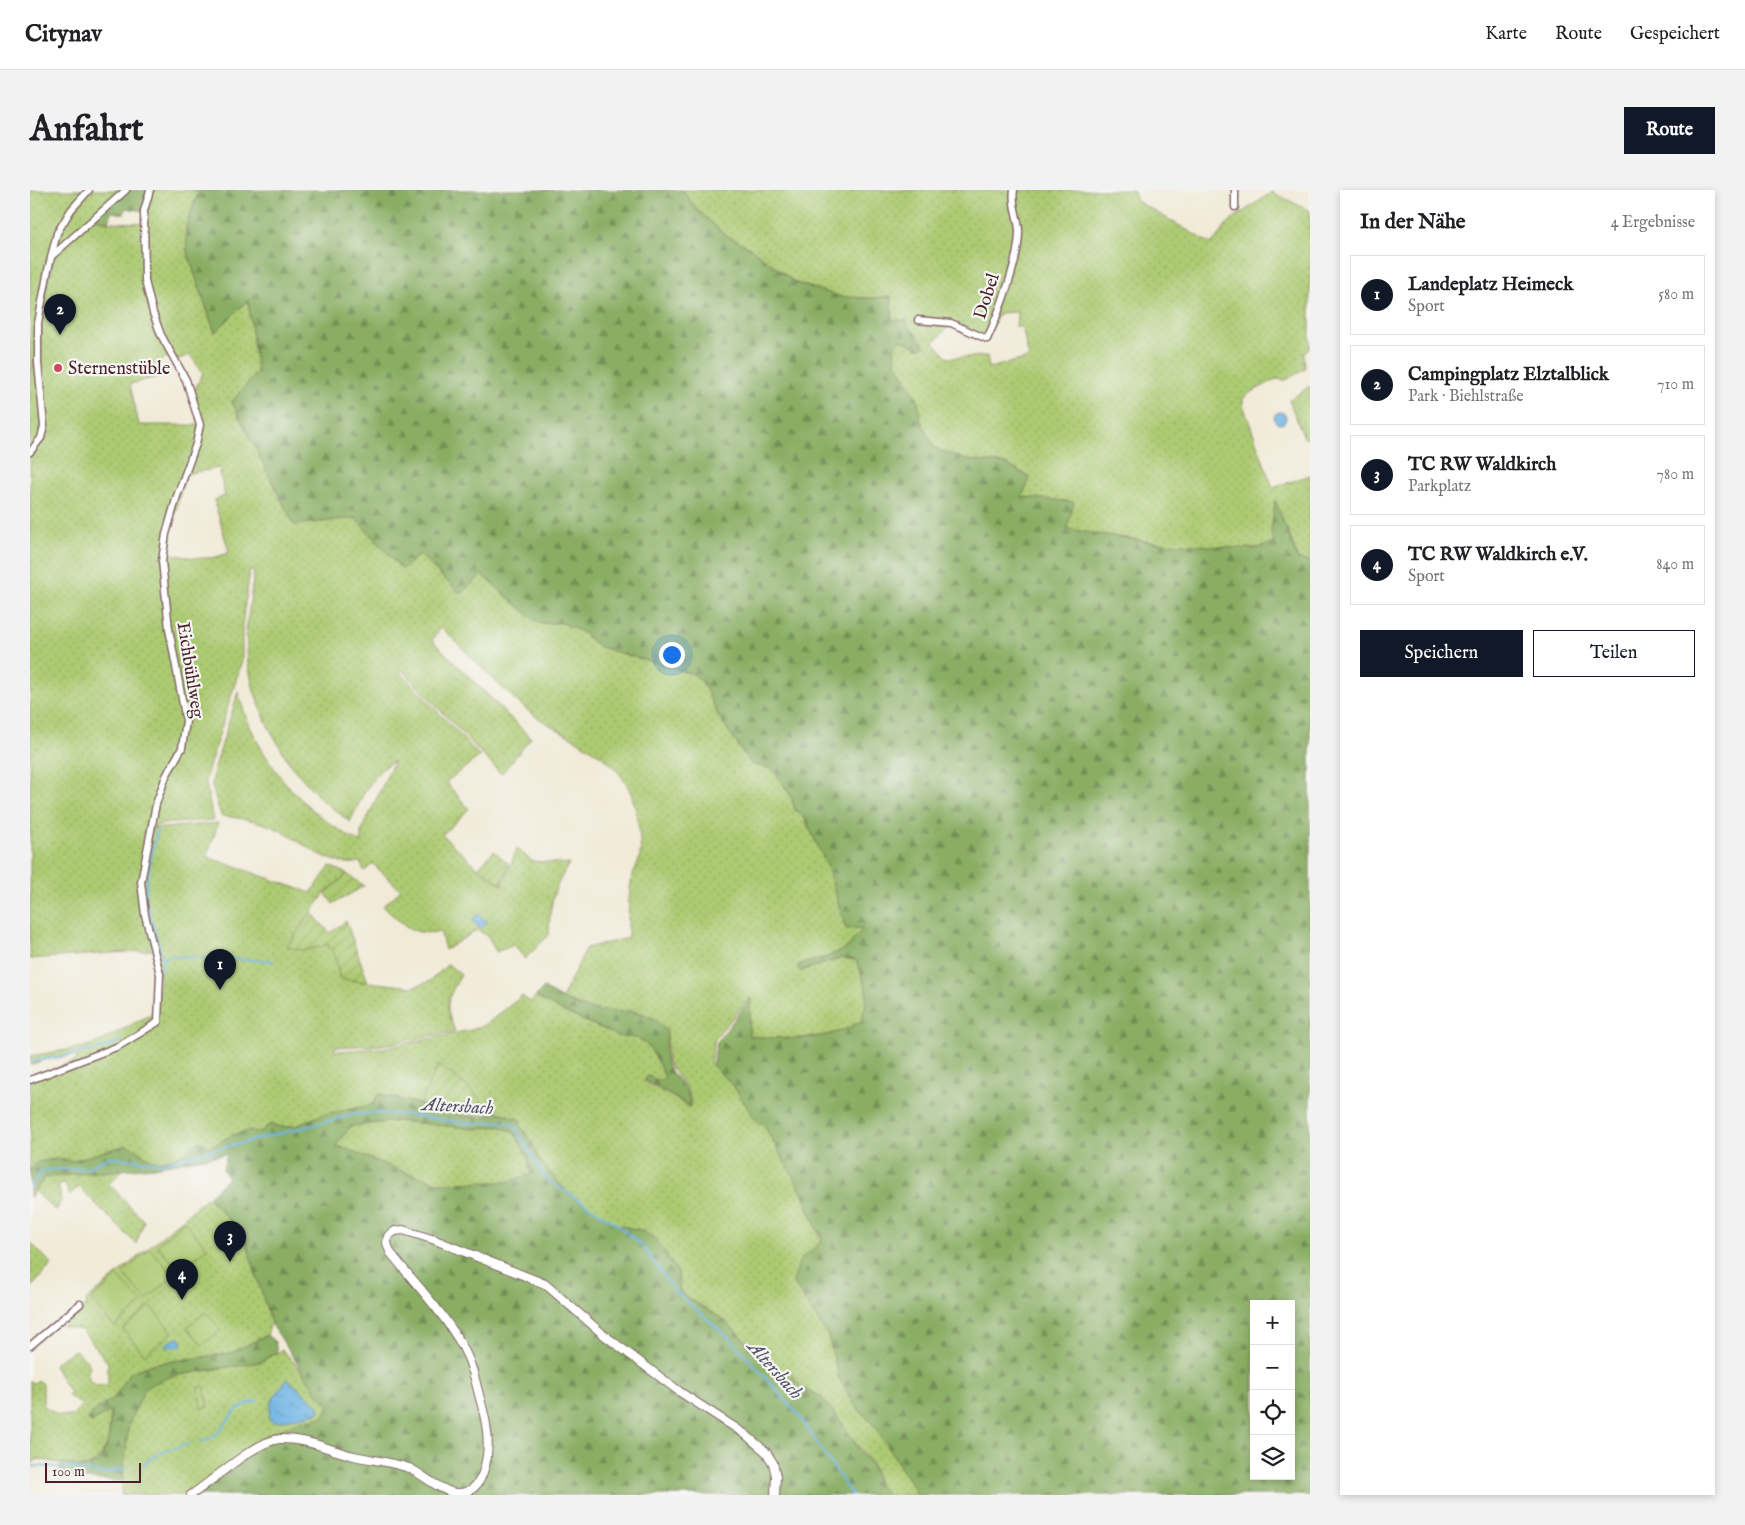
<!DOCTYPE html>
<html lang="de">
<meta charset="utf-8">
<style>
:root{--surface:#fff;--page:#f2f2f2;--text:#202124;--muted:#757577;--line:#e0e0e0;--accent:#111827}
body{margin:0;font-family:"IM FELL English",serif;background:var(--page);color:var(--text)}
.controls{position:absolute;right:15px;bottom:15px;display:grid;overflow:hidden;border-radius:0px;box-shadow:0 2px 8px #0003}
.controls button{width:45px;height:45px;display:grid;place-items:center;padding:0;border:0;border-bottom:1px solid var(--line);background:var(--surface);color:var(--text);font:25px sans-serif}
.scale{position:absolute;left:15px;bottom:12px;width:96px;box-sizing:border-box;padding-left:5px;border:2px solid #4a1f2b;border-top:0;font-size:14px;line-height:18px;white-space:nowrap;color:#4a1f2b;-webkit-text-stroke:4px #f6f6f2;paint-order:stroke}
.you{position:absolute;left:641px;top:464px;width:18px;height:18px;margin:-12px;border:4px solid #fff;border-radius:50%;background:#1a73e8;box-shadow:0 0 0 8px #1a73e833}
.badge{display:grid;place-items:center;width:32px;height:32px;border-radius:50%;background:var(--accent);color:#fff;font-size:16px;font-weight:700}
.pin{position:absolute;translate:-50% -41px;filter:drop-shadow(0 1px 2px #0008)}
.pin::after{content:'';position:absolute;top:26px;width:18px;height:15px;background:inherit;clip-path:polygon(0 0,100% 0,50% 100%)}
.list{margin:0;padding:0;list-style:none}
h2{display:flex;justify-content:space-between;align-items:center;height:65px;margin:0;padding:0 20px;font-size:21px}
h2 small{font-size:16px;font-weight:400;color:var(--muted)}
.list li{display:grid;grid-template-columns:32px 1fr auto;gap:15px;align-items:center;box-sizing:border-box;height:80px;margin:0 10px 10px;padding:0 10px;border:1px solid var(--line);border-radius:0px}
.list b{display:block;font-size:19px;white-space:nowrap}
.list p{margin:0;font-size:16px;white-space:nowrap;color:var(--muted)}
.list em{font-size:16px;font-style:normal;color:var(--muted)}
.actions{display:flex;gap:10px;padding:15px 20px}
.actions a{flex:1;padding:11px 0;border:1px solid var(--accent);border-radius:0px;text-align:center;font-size:18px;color:var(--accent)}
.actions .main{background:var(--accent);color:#fff}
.icon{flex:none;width:28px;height:28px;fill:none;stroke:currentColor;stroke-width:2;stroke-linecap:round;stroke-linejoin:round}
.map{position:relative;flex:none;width:1280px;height:1305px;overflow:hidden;border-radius:0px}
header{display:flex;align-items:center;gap:30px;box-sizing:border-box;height:70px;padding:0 25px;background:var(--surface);border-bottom:1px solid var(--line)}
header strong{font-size:24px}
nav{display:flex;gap:28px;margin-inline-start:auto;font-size:18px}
.intro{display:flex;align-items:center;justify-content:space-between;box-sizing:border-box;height:120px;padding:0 30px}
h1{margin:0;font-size:35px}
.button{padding:12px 22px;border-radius:0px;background:var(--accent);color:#fff;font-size:18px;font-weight:700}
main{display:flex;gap:30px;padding:0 30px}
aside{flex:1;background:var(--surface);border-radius:0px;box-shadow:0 2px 8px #0003}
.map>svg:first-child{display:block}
</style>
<header>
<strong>Citynav</strong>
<nav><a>Karte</a><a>Route</a><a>Gespeichert</a></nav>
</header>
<div class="intro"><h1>Anfahrt</h1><a class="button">Route</a></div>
<main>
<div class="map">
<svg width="1280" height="1305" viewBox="0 0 1280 1305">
<defs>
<pattern id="grass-dots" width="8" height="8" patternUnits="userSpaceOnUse" patternTransform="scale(1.25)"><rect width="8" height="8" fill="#acca72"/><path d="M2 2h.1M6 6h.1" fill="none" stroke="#96ad63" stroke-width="1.8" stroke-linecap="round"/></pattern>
<pattern id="forest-firs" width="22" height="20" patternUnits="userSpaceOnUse" patternTransform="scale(1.25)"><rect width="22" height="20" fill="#89ae64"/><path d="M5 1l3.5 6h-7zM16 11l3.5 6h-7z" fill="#728d53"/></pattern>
<pattern id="garden-furrows" width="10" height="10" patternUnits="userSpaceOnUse" patternTransform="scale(1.25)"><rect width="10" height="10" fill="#acca72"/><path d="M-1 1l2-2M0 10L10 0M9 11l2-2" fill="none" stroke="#96ad63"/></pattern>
<pattern id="water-ripples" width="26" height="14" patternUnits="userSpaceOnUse" patternTransform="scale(1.25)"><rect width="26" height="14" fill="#6db3e4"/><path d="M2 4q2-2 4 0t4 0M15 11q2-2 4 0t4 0" fill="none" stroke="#5c91b9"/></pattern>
</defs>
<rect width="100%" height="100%" fill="#f6f6f2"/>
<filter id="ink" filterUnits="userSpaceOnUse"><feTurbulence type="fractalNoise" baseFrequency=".02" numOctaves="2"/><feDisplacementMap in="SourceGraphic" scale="10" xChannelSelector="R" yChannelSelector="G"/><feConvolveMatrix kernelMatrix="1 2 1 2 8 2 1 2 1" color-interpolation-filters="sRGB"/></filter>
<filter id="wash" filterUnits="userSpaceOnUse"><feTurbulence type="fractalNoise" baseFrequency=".0096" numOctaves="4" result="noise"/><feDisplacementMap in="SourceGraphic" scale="20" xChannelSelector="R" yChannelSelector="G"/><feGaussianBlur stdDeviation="1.12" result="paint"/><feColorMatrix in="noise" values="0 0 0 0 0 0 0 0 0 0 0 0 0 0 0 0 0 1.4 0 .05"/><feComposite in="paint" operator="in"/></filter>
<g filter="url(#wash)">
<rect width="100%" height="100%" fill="#f1ead7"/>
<g fill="url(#grass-dots)" stroke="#7b744e" fill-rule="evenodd">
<polygon points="0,0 95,0 21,66 7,132 8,173 0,180"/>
<path d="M120,0H163L168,3L156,36L157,61L185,143L218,110L227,182L202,212L264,334L325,328L371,378L390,364L414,389L452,385L508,433H533L553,443L570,457L663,484L672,491L689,527L721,574L743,579L761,606L765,620L775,629L796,673L834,738L818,757L800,766L768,775L771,781L811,768L826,770C835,797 842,801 831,831L807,844L761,849L718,846L720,808L685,848L680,873L702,894L729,934L732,932L771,1000L792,1051L770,1070L764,1092L798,1146L809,1188L825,1215L847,1239L888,1305H857L848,1294L842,1275L792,1207L772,1198L762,1185L753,1187L694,1130L650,1103L648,1083L613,1041L588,1035L551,1012L536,1001L509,970L494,940L479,925L467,922L454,915L439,897L408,876L390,914L349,904L342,915L291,925L266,936L254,937L239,935L230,942C211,938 196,949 180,957L169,951C161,961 138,974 125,971C116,968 106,959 97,955L42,971L25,969L7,972L0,981V889L47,870L46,865L14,870L0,875V866L54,857L71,851L127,821L129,784L124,760L0,769V266L13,249L0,259V181L9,173V133L23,67L64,28L78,32L113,33ZM141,165L146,170L160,165L173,183L162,205L169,235H109L100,194L131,186L127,173ZM189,278L195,306L184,310L199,362C180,373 154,367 134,362L156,284ZM220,380L224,382L216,442L218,474L224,501L238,536L261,576L292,610L320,632C331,610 341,582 364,571L331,642V653C271,621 226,569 208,502L183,584L182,596L191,626C212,628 232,631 251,641C274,653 302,679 330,672L334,681L343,674L371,700L353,716C371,733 384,748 410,741L415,760L447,740L458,746L466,762L484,755L495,769L519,745C520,714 522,701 539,674L502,671L487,659L472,695L448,678L412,645L439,619L416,592L450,566L370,482L372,480L471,584L501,548L402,450L411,437C437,463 463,490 490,514C526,547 591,559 604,613C607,626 612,653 610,666C609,673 604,680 602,687C598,707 598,727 598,748L556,758L532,809L559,819L583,823L601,820L624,828L637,847V872L656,898L660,908V917L614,891L618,886L629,891L635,887C629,876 625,862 615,853C605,844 595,850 586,845C559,832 531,823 506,806L500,812L492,806L455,835L441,840L352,858L305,861V857L352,855L425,841C413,814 417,810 431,785L418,774L400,791L383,797L310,789L305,765L298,754L286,758L258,756L295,703L317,684L300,676L281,703L177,667L188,633L121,639L132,634L183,630L175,590L212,471V435Z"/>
<path d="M653,0H1103L1107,11L1181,54L1201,30L1242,2L1280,21V158L1274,164L1275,179L1256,190L1246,189L1218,204L1213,209V215L1243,298L1280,285V371L1268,370L1257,338C1253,343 1249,350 1245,353C1222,370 1070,344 1036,339L1044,312L992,307L1000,287L976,274L937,270L904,258L890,229L888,210L865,171L864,157L871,149L889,159L893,151L877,135L862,130L861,106L845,108L812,107L766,93L720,58L693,43L666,19ZM987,122L986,137H992L999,168L959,178L957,166L918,168L904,152L921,134L957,149L969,123Z"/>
<polygon points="1280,196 1280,248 1274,248 1259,210"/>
<polygon points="369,931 446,939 468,936 484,942 498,968 501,985 477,992 410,993 374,982 305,956 321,936"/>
<polygon points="92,980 79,994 114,1031 106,1054 49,997 39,1005 35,993 28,994 31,1010 26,1021 4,1000 15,987"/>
<polygon points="178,1007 215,1048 241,1133 237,1145 201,1163 123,1174 101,1182 84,1208 62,1223 62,1232 81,1221 78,1252 72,1265 63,1274 52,1278 9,1269 0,1274 0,1190 3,1193 9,1191 13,1194 13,1216 28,1225 42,1226 53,1215 38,1206 40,1203 24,1176 26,1172 45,1160 58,1172 60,1178 57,1182 60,1192 69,1196 78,1194 78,1173 52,1140 32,1136 57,1115 56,1111"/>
<polygon points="0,1052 22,1074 0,1099"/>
<path d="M252,1160C271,1177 282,1198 299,1216L294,1227L271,1231L161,1305H91L99,1233L116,1196L142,1186L230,1172Z"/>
</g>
<g fill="url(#forest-firs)" stroke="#6a6648" fill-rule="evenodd">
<polygon points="97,0 120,0 114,21 96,18 94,24 81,22 78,32 64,28"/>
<path d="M163,0H653L666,19L693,43L720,58L766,93L812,107L845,108L861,106L862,130H877V135L895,156L889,159L871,149L864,157L865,171L888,210L890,229L904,258L937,270L976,274L1000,288L992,307L1044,312L1037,339L1119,352L1225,359L1244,353L1241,342L1245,310L1268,370L1280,371V1305H888L847,1239L825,1215L809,1188L798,1146L763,1092L770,1070L792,1051L771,1000L732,932L729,935L702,894L682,875L687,852L721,808L719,846C760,849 794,853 831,831C841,802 836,797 826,770L811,768L770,781L768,775L800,766L818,757L833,738L816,739L796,673L775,629L765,620L761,606L743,579L721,574L689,527L672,491L663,484L570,457L553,443L533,433H508L452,385L430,404L390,364L372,379L325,328L264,335L202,212L227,182L218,110L185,143L157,61L156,36L168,3ZM1224,1114H1261V1286H1224Z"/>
<path d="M514,798C528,807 542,815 559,819C587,825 617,813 637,842C637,852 633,863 637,874C644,890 660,897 660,916L615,890L618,886L629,891L635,887C629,876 625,862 615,853C605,844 595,850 586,845C559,831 531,823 506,806Z"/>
<path d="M349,904L435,927L453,928L467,922L491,930L490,935L502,952L509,970L536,1001L551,1012L588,1035L613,1041L627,1050L648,1083L650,1103L694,1130L753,1187L762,1185L772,1198L792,1207L812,1233L832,1264L842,1275L848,1294L857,1305H161L200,1278L236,1245L271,1231L294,1227L299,1216L286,1202L241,1133L215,1048L178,1007L198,988L193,979L197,964L124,977L15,987L0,1008V981L7,972L25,969L42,971L97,955C106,959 116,968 125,971C138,974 161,961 169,951L180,957C196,949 211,938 230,942L239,935L254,937L266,936L291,925L342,915ZM369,931L446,939L468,936L484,942L498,968L501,984L477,992L410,993L374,982L306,955L321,936Z"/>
<path d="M237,1145L245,1152L247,1162L230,1172L142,1186L116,1197L99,1233L92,1291L35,1288L29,1281L32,1273C39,1273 48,1278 55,1277C80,1273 80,1240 81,1221L62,1232L58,1230L62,1223L84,1208L101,1182L123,1174L201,1163Z"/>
</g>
<g fill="url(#garden-furrows)" stroke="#7b744e">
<polygon points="464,661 479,674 471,694 448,678"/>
<polygon points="317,684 334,696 303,714 295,703"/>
<path d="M281,722L300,743L316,731L338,792L310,789L305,765L298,754C283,759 272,763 257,756Z"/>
<path d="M408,875L439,897L454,915L467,922C439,933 418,920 390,914Z"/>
</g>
<g fill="#acca72" stroke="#7b744e">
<polygon points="154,1031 177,1058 150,1081 127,1055"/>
<polygon points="120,1059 144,1086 116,1110 93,1083"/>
<polygon points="88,1086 112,1113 84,1137 61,1110"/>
<polygon points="120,1116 142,1142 115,1165 93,1139"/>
<polygon points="176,1122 191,1140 172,1155 157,1137"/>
<polygon points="174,1196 178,1217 172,1219 168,1197"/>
</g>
<g fill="url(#water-ripples)" stroke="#5c6988">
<circle cx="1250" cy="228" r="6"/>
<polygon points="449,725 458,732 450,739 443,731 445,726"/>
<polygon points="149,1147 153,1151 151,1156 136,1157 136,1154"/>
<polygon points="257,1189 288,1215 290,1220 288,1223 245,1232 239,1229 241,1212"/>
</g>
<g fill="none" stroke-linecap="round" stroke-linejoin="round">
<g stroke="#6db3e4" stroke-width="2">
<polyline points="127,640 116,694 116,710 133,769"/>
<polyline points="132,781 132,771 138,766 243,771"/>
<polyline points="117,835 124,828"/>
<polyline points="0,872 67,860 92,851"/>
<path d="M0,997L13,980L57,978L80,967L132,973L323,925C362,919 397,928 436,933C452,934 467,929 483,934L516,989L588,1035L612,1056L644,1100L701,1150L767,1223L822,1305"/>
<path d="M170,1251C198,1249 192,1218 227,1211"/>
<path d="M113,1276C124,1262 142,1259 158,1254"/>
<polyline points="0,1278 4,1276 45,1278 72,1284 96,1278"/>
</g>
</g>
</g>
<g filter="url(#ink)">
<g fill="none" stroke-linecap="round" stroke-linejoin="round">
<g stroke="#846667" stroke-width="9">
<g id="minor">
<polyline points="1205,17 1205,0"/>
<polyline points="23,65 96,0"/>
<path d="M888,130L921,133L957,149C969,123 989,70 989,42C989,28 981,14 984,0"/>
<polyline points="0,262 11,248 14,236 8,173 8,133 18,80 27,43 41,20 59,0"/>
<polyline points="0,890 89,856 128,832 130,784 115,725 111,692 126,614 136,586 152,558 156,531 139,439 132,371 136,344 147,306 166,254 170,235 156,190 131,145 123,123 115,91 114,21 120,0"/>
<polyline points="0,1156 50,1114"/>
</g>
</g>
<g stroke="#846667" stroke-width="10">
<path id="tertiary" d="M161,1305C184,1290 225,1251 250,1249C276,1248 299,1260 324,1266C342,1270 361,1272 379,1278C392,1284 412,1302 426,1303C442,1304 450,1294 454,1279C461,1257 457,1234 451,1212C447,1198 444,1182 438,1168C422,1131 385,1094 360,1062L357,1053L358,1046L365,1041L373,1040L405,1050L515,1094L574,1145L650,1202L715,1244L736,1262L743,1273L746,1286L745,1305"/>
</g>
<use href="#minor" stroke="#fff" stroke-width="6"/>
<use href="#tertiary" stroke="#fff" stroke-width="8"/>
</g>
</g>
<circle fill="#d1495b" stroke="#f6f6f2" stroke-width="2" cx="28" cy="178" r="5"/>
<g text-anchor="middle" stroke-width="4.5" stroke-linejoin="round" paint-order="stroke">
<g font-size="18" fill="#4a1f2b" stroke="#f6f6f2">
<text transform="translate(956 106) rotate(-72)" y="6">Dobel</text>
<text transform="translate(161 480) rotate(81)" y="6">Eichbühlweg</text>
</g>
<g font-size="18" fill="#4a1f2b" stroke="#f6f6f2" text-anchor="start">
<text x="38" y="184">Sternenstüble</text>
</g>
<g font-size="19" font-style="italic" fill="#56536c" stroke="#f6f6f2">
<text transform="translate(428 915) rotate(3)" y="7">Altersbach</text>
<text transform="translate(746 1179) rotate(48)" y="7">Altersbach</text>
</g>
</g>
</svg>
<div class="controls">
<button>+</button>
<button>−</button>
<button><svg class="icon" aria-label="locate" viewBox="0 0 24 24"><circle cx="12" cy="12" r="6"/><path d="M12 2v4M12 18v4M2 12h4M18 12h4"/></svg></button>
<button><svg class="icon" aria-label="layers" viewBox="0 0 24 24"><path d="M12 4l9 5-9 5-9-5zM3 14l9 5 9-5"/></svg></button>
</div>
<div class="scale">100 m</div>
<div class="you"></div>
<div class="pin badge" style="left:190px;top:800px">1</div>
<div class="pin badge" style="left:30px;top:145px">2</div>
<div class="pin badge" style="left:200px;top:1072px">3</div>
<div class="pin badge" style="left:152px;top:1110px">4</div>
</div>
<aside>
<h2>In der Nähe<small>4 Ergebnisse</small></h2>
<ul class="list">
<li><span class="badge">1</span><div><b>Landeplatz Heimeck</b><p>Sport</p></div><em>580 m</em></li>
<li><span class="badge">2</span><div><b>Campingplatz Elztalblick</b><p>Park · Biehlstraße</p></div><em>710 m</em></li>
<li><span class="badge">3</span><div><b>TC RW Waldkirch</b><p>Parkplatz</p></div><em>780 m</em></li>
<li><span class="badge">4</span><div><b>TC RW Waldkirch e.V.</b><p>Sport</p></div><em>840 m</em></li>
</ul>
<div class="actions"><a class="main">Speichern</a><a>Teilen</a></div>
</aside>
</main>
